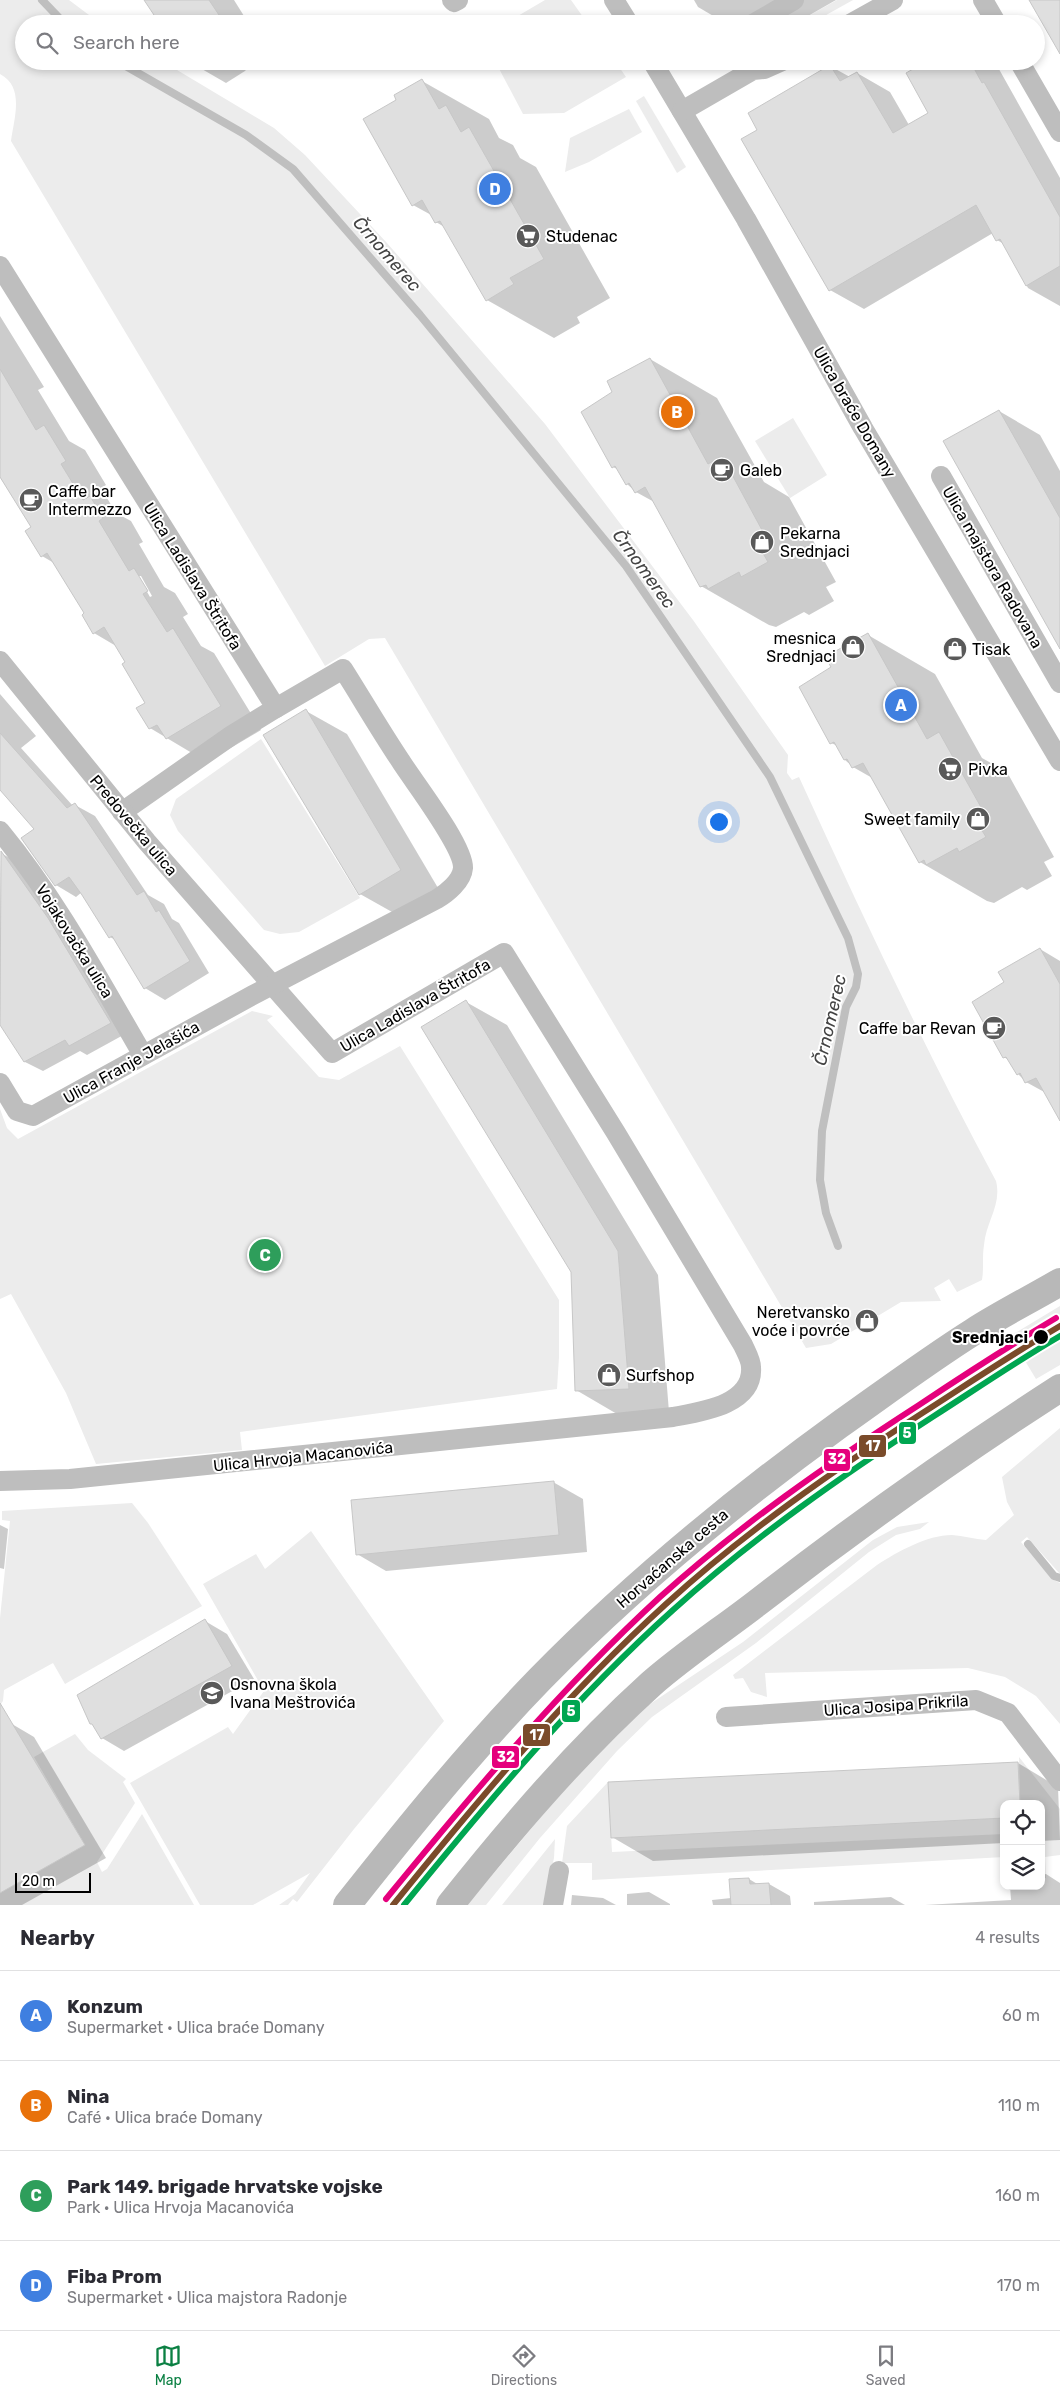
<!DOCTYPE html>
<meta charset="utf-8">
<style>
:root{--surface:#fff;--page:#f7f7f7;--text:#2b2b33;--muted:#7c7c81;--line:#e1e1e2;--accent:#0b8043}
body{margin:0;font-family:Rubik,sans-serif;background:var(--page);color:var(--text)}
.controls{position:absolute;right:15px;bottom:15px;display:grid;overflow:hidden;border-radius:10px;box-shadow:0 2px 8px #0003}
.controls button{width:45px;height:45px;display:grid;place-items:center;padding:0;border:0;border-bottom:1px solid var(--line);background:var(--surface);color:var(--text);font:25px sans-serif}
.scale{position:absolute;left:15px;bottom:12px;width:76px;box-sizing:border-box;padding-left:5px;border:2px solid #000;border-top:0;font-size:14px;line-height:18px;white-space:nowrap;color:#000;-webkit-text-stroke:4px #fff;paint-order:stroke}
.you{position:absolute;left:718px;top:821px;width:18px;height:18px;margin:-12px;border:4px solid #fff;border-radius:50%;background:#1a73e8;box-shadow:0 0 0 8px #1a73e833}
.badge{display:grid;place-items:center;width:32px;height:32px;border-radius:50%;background:var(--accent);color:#fff;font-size:16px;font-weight:700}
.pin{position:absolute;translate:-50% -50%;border:2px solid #fff;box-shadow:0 1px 5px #0006}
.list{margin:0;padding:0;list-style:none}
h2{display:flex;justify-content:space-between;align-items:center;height:65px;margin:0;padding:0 20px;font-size:21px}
h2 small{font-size:16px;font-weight:400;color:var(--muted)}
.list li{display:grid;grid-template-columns:32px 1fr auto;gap:15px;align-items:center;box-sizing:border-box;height:90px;padding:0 20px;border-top:1px solid var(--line)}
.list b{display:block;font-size:19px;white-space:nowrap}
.list p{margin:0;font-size:16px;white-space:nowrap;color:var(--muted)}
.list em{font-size:16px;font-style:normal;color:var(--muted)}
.icon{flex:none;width:28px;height:28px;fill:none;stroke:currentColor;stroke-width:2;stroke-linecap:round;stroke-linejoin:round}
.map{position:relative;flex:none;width:1060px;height:1905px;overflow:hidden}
.search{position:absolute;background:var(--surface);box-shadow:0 2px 8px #0003;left:15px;right:15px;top:15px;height:55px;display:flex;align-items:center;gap:12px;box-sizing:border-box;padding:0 18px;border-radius:28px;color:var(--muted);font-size:19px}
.sheet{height:425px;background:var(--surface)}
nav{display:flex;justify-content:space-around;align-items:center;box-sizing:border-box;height:70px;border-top:1px solid var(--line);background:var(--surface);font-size:14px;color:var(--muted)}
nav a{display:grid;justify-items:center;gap:2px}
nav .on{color:var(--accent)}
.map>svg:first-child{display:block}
</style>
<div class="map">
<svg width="1060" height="1905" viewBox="0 0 1060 1905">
<rect width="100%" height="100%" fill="#fff"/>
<g fill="#ececec">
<path d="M0,0H69L101,24H24V61H162L274,128L305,155L387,243L545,424L693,620L788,755L787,773L792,780L799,777C861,913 925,1049 996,1181C1002,1205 986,1221 984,1245C982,1257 984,1268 982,1280L957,1292L949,1279L934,1288L941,1301L901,1302L831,1344L806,1348L385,638L369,639L325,666L11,141C14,118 25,87 0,74Z"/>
<polygon points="545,0 571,0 588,24 504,24"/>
<polygon points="837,0 853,0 810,24 794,24"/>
<polygon points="495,61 615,61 626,77 564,113 523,114"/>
<polygon points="644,96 686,167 677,173 636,101"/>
<polygon points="629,109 642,132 589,162 565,172 570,138"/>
<polygon points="793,418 827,475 790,498 755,441"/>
<polygon points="261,739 360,898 299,932 280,934 264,930 178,831 170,815 176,799"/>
<polygon points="252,1011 273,1016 267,1020 319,1077 339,1080 400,1046 559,1300 559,1357 557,1389 240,1432 242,1450 96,1464 66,1393 11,1294 0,1299 0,1109 7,1128 18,1139"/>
<polygon points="1060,1306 1060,1365 1036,1379 1010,1336"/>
<path d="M1060,1428V1574L1027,1537L1021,1542L1052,1579L1060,1583V1724L1036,1696L1005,1677L968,1668L765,1673L767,1697L751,1692L743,1678L735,1679L733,1675L877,1565C897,1552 927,1535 952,1535C963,1536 975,1539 986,1540L1014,1515L1007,1502L1002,1477Z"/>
<polygon points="132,1503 148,1523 202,1606 65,1684 53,1663 4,1690 3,1701 0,1705 0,1618 10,1521 2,1520 2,1511"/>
<polygon points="929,1522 920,1529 896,1535 869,1552 756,1643 652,1717 617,1751 540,1838 486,1905 467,1905 562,1792 604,1747 647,1706 743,1642 873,1540 897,1527"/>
<polygon points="311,1531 444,1721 354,1829 297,1902 293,1899 288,1905 279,1905 295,1894 310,1873 253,1905 200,1905 130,1783 228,1727 233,1734 264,1691 203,1584 256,1554 265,1569"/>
<polygon points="75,1734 88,1750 126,1779 123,1782 135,1803 97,1862 102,1872 107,1869 142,1814 194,1905 0,1905 0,1893 85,1845 34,1757"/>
<polygon points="1019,1757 1060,1809 1060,1855 1045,1857 1046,1878 1041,1878 1041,1804 1020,1804"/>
<polygon points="608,1782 612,1852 1004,1834 1004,1857 592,1880 592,1863 562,1863 567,1826"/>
<polygon points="555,1839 554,1858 543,1905 502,1905"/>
</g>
<g fill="#0003" fill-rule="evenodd">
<polygon points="145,0 234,0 249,24 161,24"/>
<polygon points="694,0 836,0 794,24 727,24 698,7"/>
<polygon points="188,61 254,61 245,71 226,83"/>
<polygon points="927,61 995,62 1060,178 1060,306 1028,288 1004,244 997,240 993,233 864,309 830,290 759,130 830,66 850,77 857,73 890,92 909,125 930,114"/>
<polygon points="422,81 489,119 499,138 513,145 520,158 536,167 610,298 577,317 580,323 554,338 487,300 446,228 436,222 433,216 413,205 398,100"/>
<path d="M0,316L44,387L38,390L69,441L85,450L106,485L101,488L116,513L131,521L143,542L139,544L164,587L175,593L188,614L183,617L201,646L214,653L261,730L207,762L150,728L147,703L127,663L116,646L94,633L86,614L54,563L42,556L33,527L0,477ZM138,576H141L152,596L150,597Z"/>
<polygon points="650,359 717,398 764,482 789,497 836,582 826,587 834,601 809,615 804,612 776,627 769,625 701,586 656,503 636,492 627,484 619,470 613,467 614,392"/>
<polygon points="999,411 1040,435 1060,471 1060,646"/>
<polygon points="868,635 935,674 982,758 1007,772 1054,857 1044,862 1052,876 1027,890 1022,887 994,903 987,901 920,862 874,779 853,767 845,760 838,746 831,743 833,668"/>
<polygon points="0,694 36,736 21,748 73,806 75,805 95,816 148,895 164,904 172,919 179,923 209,973 165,1000 145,988 117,941 110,937 82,892 76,897 56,885 36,829 0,787"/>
<polygon points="306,711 347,734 441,893 401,917 360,894"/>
<polygon points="1,853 18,863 127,1033 87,1055 80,1051 43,1071 25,1062 0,1022"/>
<polygon points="1040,949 1060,961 1060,1119 1046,1093 1026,1082 1018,1074 1010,1061 1004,1057 1005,983"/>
<polygon points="466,1002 507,1025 658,1275 669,1412 617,1414 576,1390 573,1271"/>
<polygon points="553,1482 583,1499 587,1552 386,1571 357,1554"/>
<polygon points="0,1525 8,1529 4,1569 0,1568"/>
<polygon points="205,1621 227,1634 254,1679 124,1751 102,1738 95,1725"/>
<polygon points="12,1724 34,1737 106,1858 22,1905 0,1905 0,1731"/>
<polygon points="1018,1763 1058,1787 1060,1840 1041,1841 1041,1804 1004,1804 1004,1843 653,1861 612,1837"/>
<polygon points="1046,1874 1060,1883 1060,1905 925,1905 1011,1900 1010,1886 1041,1886 1041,1875"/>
<polygon points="749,1879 759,1885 769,1884 790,1896 791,1905 713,1905 712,1900 731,1898"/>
<polygon points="649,1892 670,1904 670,1905 627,1905 627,1894"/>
<polygon points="572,1895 603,1898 616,1905 571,1905"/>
<polygon points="891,1897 905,1905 814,1905 814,1902"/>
</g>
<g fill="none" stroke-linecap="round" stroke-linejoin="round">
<g stroke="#bfbfbf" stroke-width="8">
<polyline points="42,0 65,24"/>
<polyline points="117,61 246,135 293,169 420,315 626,566 770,777 848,938 858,974 856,987 846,1007 822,1131 820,1180 826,1213 838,1246"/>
<polyline points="1028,1544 1054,1576 1060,1578"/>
</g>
</g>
<g fill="#dfdfdf" stroke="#c7c7c7">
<polygon points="144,0 209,0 225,24 160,24"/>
<polygon points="1029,0 1060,0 1060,54"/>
<polygon points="927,61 970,61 982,83 984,82 1060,217 1060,266 1026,286 1000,239 996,241 976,205 829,291 741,139 757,130 748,113 830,65 840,81 857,72 893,133 928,113 906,73"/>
<polygon points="422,79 439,109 446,105 461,132 469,127 544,259 510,278 514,284 486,301 440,221 435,223 422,200 412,206 363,119 396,100 394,95"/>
<polygon points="650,358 708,464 722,456 769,543 760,548 768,562 741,577 739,572 708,589 706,585 700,587 645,487 635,493 629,483 626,485 615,466 612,468 581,412 612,392 607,381"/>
<polygon points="0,369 36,430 44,425 66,461 61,464 83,500 90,496 103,518 99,521 129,571 134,568 148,591 143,594 167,632 173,628 221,706 166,739 157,725 149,729 136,708 145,703 122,664 125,662 104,627 93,634 82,615 84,613 47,553 41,557 25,531 31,527 0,477"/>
<polygon points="999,410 1060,518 1060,649 943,441"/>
<polygon points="868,633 927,739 939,732 987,818 978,824 986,837 959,852 957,848 926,865 924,860 919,863 863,763 852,768 847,759 844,760 834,742 830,744 799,687 831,667 825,657"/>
<polygon points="306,709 401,870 359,895 263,735"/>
<polygon points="0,733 67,808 75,803 137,895 144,891 156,912 159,910 190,961 144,989 112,936 109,938 82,895 69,877 55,886 21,838 34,829 0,790"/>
<polygon points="1,851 48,918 111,1023 69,1046 65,1040 24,1062 0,1025"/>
<polygon points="1040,948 1060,984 1060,1121 1036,1078 1025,1083 1020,1073 1017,1075 1006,1057 1003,1058 972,1002 1004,982 998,972"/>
<polygon points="466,1000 618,1251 629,1389 575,1391 571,1272 421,1027"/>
<polygon points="554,1481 559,1535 356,1555 351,1500"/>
<polygon points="205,1619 232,1666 101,1739 92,1724 90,1724 77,1695"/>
<polygon points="0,1703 85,1845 0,1893"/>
<polygon points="1018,1762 1020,1804 1004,1804 1004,1818 611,1838 608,1782"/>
<polygon points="749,1878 750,1884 769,1883 771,1905 731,1905 729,1879"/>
</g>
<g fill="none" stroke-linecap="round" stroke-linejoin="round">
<g stroke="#bebebe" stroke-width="20">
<polyline points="452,0 454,2 458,0"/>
<polyline points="614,0 629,24"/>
<polyline points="983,0 997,24"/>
<polyline points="753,24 794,0"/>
<polyline points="850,24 893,0"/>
<polyline points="652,61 746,219 863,428 1060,761"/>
<polyline points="1019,61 1060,132"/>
<polyline points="682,111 753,70 764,69 782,61"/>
<polyline points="0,266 276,708 232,735 122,812"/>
<polyline points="941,476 1060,683"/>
<path d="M0,661L147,842L332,1053L504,953L616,1133L743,1345C746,1352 751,1360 751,1367C754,1405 700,1412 673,1417L70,1479L0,1481"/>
<path d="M0,831C57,900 98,978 143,1055"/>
<path d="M0,1083L17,1111L33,1116L253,995L437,899C447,893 462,881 463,868C464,846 413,781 400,760C380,730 362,699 343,669L276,708"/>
<polyline points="726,1717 976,1700 1008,1713 1060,1781"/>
<polyline points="553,1905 559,1871"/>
</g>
<g stroke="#b8b8b8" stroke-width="28">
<path d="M347,1905C408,1828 471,1750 540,1679C632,1585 733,1502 839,1425C883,1394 927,1361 973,1332C1001,1314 1031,1299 1060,1282"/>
<path d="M450,1905C512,1827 577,1751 651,1684C684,1655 722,1630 757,1603C855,1527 956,1455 1060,1388"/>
</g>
<g stroke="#fff" stroke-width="10">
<path id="tram-1" d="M393,1905C478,1800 566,1695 666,1604C745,1532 834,1470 924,1412C969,1383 1014,1353 1060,1326"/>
</g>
<g stroke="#fff" stroke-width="10">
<path id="tram-2" d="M404,1905C488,1802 574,1699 673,1610C754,1537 843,1475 934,1416C976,1389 1017,1361 1060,1336"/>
</g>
<g stroke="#fff" stroke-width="10">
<path id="tram-3" d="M386,1899C472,1794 560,1689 660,1597C740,1525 829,1463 919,1405C964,1375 1009,1346 1056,1318"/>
</g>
<use href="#tram-1" stroke="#7a4b2a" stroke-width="6"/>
<use href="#tram-2" stroke="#00a651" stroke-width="6"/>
<use href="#tram-3" stroke="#e5007d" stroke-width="6"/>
</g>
<defs>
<g id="supermarket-disc" transform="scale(1.25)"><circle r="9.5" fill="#595959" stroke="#fff"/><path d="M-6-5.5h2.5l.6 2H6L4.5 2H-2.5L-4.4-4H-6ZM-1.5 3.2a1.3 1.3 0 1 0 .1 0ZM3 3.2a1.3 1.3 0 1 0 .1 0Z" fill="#fff"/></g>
<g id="cafe-disc" transform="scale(1.25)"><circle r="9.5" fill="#595959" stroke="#fff"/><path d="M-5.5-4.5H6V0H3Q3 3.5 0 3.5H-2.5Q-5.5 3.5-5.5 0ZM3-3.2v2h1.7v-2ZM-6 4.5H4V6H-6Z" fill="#fff"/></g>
<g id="shop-disc" transform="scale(1.25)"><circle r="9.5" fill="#595959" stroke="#fff"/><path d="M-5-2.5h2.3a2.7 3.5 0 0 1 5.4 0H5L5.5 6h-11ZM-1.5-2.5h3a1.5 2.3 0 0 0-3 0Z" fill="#fff"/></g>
<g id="school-disc" transform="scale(1.25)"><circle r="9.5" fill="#595959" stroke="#fff"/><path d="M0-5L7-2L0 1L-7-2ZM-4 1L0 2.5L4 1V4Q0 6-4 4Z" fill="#fff"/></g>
</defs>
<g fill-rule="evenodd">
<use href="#supermarket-disc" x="528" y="236"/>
<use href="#cafe-disc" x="722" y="470"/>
<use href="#cafe-disc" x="31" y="500"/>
<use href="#shop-disc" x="762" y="542"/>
<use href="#shop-disc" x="853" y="647"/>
<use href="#shop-disc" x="955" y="649"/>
<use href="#supermarket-disc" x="950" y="769"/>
<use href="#shop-disc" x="978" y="819"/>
<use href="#cafe-disc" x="994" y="1028"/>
<use href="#shop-disc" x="867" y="1321"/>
<use href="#shop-disc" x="609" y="1375"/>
<use href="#school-disc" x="212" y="1693"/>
</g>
<circle fill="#000" stroke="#fff" stroke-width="2" cx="1041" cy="1337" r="8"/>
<g text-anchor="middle" stroke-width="4" stroke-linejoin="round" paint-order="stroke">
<g font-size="16" fill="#000" stroke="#fff" text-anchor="start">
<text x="546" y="242">Studenac</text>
<text x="740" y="476">Galeb</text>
<text x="48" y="497">Caffe bar<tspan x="48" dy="18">Intermezzo</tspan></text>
<text x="780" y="539">Pekarna<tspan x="780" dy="18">Srednjaci</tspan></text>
<text x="836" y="644" text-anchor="end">mesnica<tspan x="836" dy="18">Srednjaci</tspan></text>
<text x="972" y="655">Tisak</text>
<text x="968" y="775">Pivka</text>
<text x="960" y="825" text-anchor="end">Sweet family</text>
<text x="976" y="1034" text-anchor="end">Caffe bar Revan</text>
<text x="850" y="1318" text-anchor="end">Neretvansko<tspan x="850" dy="18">voće i povrće</tspan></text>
<text x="626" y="1381">Surfshop</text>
<text x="230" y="1690">Osnovna škola<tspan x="230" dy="18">Ivana Meštrovića</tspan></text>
</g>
<g font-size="16" fill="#000" stroke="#fff">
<text transform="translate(855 412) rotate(60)" y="6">Ulica braće Domany</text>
<text transform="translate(993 567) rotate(60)" y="6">Ulica majstora Radovana</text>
<text transform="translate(193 576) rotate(58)" y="6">Ulica Ladislava Štritofa</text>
<text transform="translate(134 825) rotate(50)" y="6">Predovečka ulica</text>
<text transform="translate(75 941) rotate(58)" y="6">Vojakovačka ulica</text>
<text transform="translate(415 1005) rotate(-30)" y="6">Ulica Ladislava Štritofa</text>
<text transform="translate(131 1062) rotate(-29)" y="6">Ulica Franje Jelašića</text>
<text transform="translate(303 1456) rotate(-6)" y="6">Ulica Hrvoja Macanovića</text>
<text transform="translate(672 1558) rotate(-41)" y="6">Horvaćanska cesta</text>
<text transform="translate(896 1705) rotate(-4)" y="6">Ulica Josipa Prikrila</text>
</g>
<g font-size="16" font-weight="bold" fill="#000" stroke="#fff" text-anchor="end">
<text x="1028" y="1343">Srednjaci</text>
</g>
<g font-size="18" font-style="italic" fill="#444" stroke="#fff">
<text transform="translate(387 254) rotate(49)" y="6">Črnomerec</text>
<text transform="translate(644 569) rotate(54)" y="6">Črnomerec</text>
<text transform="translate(830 1020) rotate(-77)" y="6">Črnomerec</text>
</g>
</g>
<g stroke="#fff" stroke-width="2">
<rect x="898" y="1421" width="19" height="24" rx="5" fill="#00a651"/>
<rect x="858" y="1434" width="29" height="24" rx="5" fill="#7a4b2a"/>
<rect x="823" y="1448" width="28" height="24" rx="5" fill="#e5007d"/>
<rect x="561" y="1699" width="20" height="24" rx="5" fill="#00a651"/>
<rect x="522" y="1723" width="29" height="24" rx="5" fill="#7a4b2a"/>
<rect x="491" y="1745" width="29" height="24" rx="5" fill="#e5007d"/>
</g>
<g font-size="14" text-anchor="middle" font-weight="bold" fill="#fff">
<text x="907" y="1438">5</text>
<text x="873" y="1451">17</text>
<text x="837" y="1464">32</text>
<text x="571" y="1716">5</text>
<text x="537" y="1740">17</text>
<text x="506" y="1762">32</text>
</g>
</svg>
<div class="controls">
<button><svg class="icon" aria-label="locate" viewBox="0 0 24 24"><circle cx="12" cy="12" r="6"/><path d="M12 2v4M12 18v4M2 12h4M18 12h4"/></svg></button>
<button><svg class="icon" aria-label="layers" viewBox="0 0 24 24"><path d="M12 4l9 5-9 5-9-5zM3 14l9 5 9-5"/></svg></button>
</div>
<div class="scale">20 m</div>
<div class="you"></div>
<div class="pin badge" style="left:901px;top:705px;background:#3f7fe0">A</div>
<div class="pin badge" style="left:677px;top:412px;background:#e8710a">B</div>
<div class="pin badge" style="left:265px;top:1255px;background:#2e9e5b">C</div>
<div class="pin badge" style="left:495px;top:189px;background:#3f7fe0">D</div>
<div class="search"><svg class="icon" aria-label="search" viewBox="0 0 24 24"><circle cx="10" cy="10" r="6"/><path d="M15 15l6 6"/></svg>Search here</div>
</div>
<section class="sheet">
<h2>Nearby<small>4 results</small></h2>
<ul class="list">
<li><span class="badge" style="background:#3f7fe0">A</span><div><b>Konzum</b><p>Supermarket · Ulica braće Domany</p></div><em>60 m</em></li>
<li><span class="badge" style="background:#e8710a">B</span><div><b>Nina</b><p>Café · Ulica braće Domany</p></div><em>110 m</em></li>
<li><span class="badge" style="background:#2e9e5b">C</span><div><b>Park 149. brigade hrvatske vojske</b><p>Park · Ulica Hrvoja Macanovića</p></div><em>160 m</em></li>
<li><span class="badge" style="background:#3f7fe0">D</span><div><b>Fiba Prom</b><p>Supermarket · Ulica majstora Radonje</p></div><em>170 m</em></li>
</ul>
</section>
<nav>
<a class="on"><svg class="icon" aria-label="map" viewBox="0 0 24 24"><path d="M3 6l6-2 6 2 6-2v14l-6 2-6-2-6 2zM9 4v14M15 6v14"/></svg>Map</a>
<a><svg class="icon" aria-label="directions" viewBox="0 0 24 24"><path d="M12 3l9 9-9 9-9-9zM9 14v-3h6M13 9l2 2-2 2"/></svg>Directions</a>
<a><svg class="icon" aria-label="saved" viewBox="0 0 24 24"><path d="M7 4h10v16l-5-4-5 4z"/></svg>Saved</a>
</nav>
